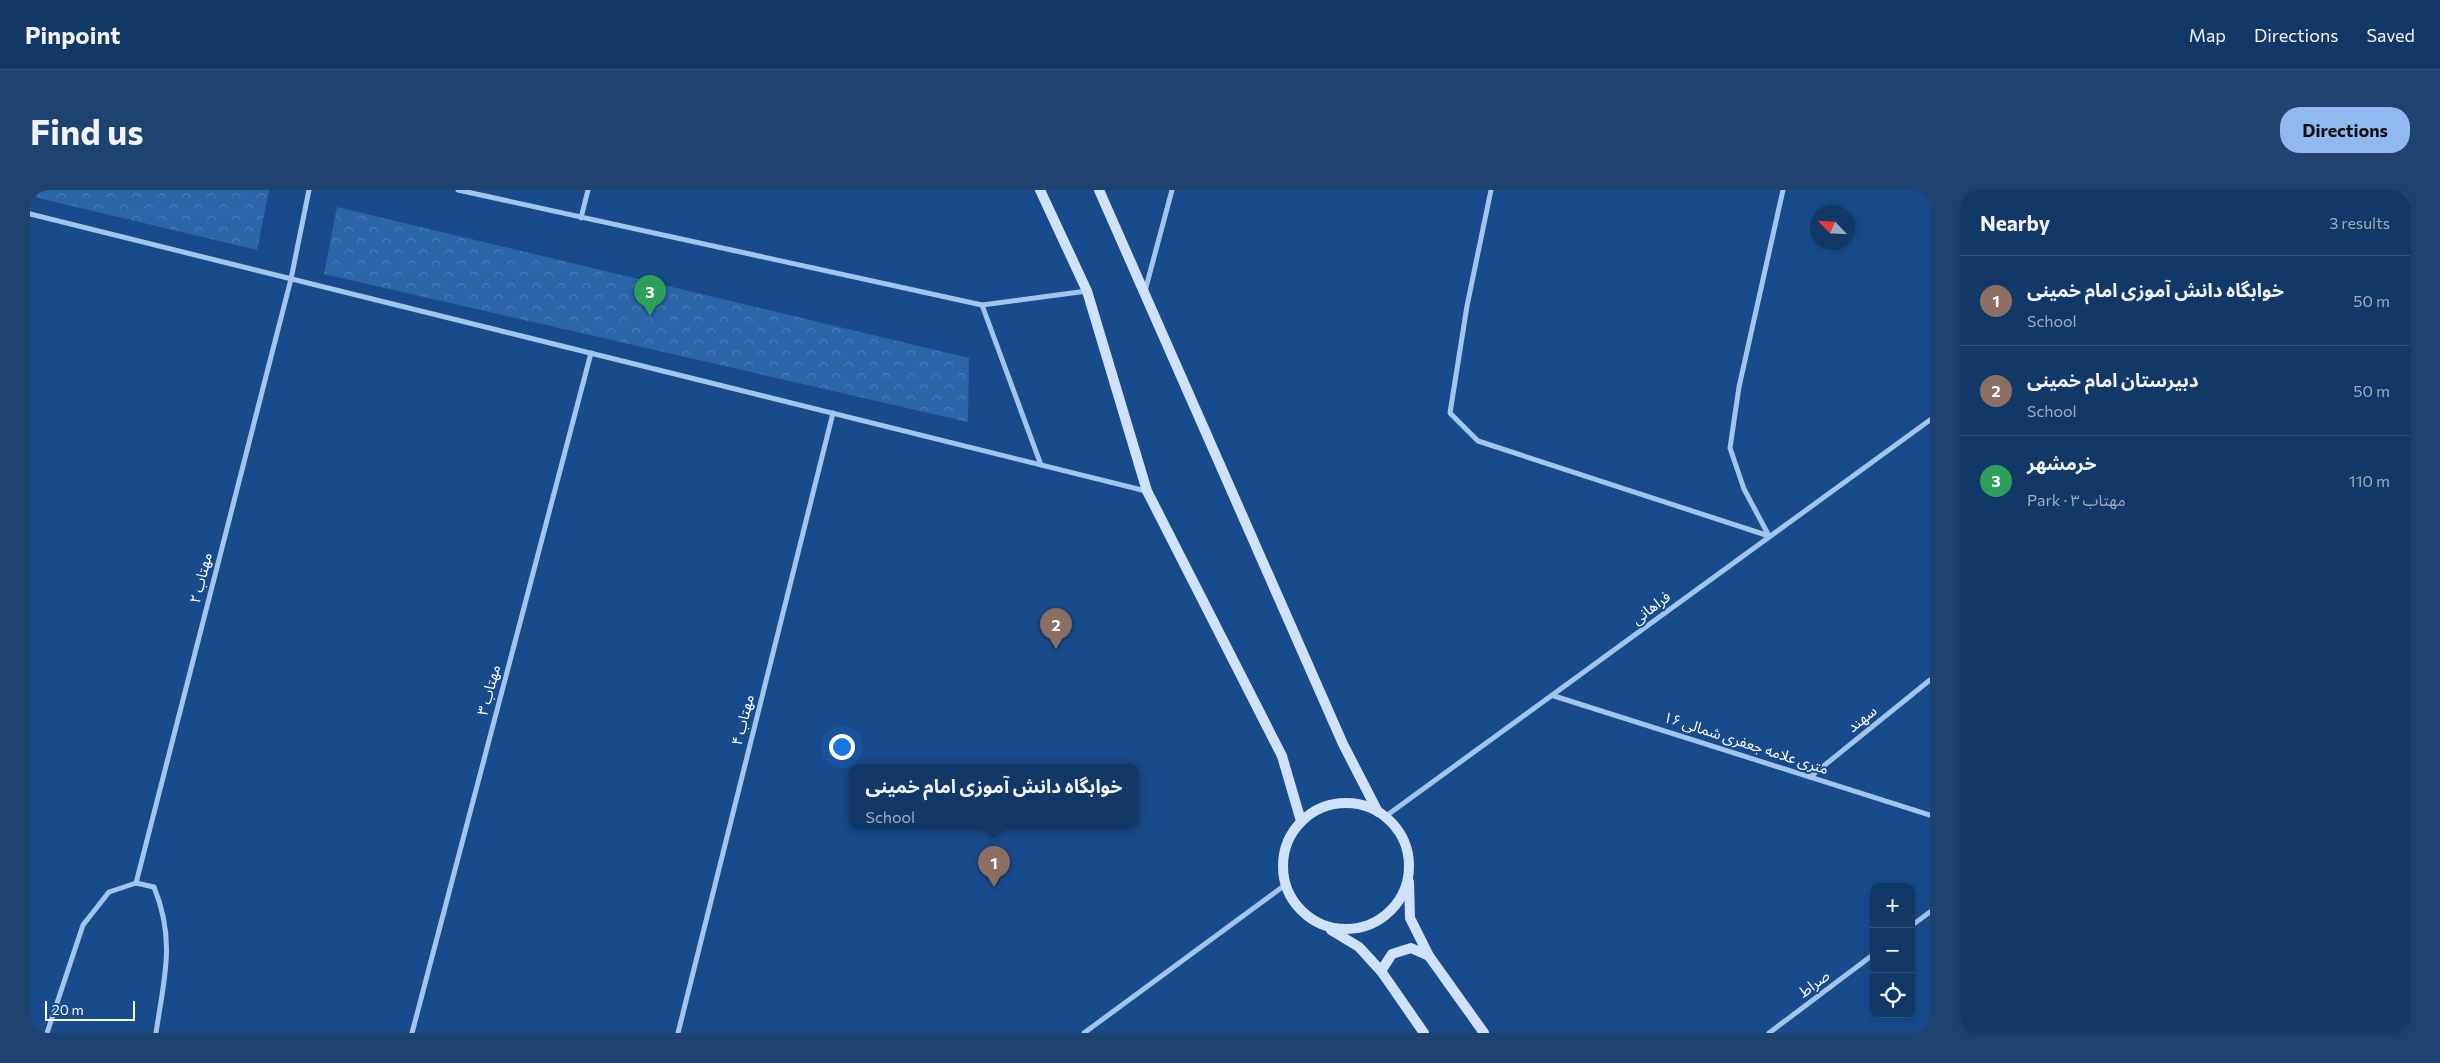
<!DOCTYPE html>
<meta charset="utf-8">
<style>
:root{--surface:#123868;--page:#1f4371;--text:#f1f3f6;--muted:#9cacc0;--line:#31527c;--accent:#90b9f0}
body{margin:0;font-family:Commissioner,"Noto Sans Arabic",sans-serif;background:var(--page);color:var(--text)}
.controls{position:absolute;right:15px;bottom:15px;display:grid;overflow:hidden;border-radius:10px;box-shadow:0 2px 8px #0003}
.controls button{width:45px;height:45px;display:grid;place-items:center;padding:0;border:0;border-bottom:1px solid var(--line);background:var(--surface);color:var(--text);font:25px sans-serif}
.compass{position:absolute;left:1780px;top:15px;width:45px;height:45px;border-radius:50%;background:var(--surface);box-shadow:0 2px 8px #0003;rotate:295deg}
.scale{position:absolute;left:15px;bottom:12px;width:90px;box-sizing:border-box;padding-left:5px;border:2px solid #fff;border-top:0;font-size:14px;line-height:18px;white-space:nowrap;color:#fff;-webkit-text-stroke:4px #184b8b;paint-order:stroke}
.you{position:absolute;left:811px;top:556px;width:18px;height:18px;margin:-12px;border:4px solid #fff;border-radius:50%;background:#1a73e8;box-shadow:0 0 0 8px #1a73e833}
.badge{display:grid;place-items:center;width:32px;height:32px;border-radius:50%;background:var(--accent);color:#fff;font-size:16px;font-weight:700}
.pin{position:absolute;translate:-50% -41px;filter:drop-shadow(0 1px 2px #0008)}
.pin::after{content:'';position:absolute;top:26px;width:18px;height:15px;background:inherit;clip-path:polygon(0 0,100% 0,50% 100%)}
.popup{position:absolute;left:819px;top:574px;width:290px;height:65px;box-sizing:border-box;display:grid;place-content:center;border-radius:10px;background:var(--surface);filter:drop-shadow(0 1px 4px #0005);font-size:16px;white-space:nowrap;color:var(--muted)}
.popup b{font-size:19px;color:var(--text)}
.popup::after{content:'';position:absolute;left:50%;top:100%;margin-left:-10px;border:10px solid transparent;border-top-color:var(--surface)}
.list{margin:0;padding:0;list-style:none}
h2{display:flex;justify-content:space-between;align-items:center;height:65px;margin:0;padding:0 20px;font-size:21px}
h2 small{font-size:16px;font-weight:400;color:var(--muted)}
.list li{display:grid;grid-template-columns:32px 1fr auto;gap:15px;align-items:center;box-sizing:border-box;height:90px;padding:0 20px;border-top:1px solid var(--line)}
.list b{display:block;font-size:19px;white-space:nowrap}
.list p{margin:0;font-size:16px;white-space:nowrap;color:var(--muted)}
.list em{font-size:16px;font-style:normal;color:var(--muted)}
.icon{flex:none;width:28px;height:28px;fill:none;stroke:currentColor;stroke-width:2;stroke-linecap:round;stroke-linejoin:round}
.map{position:relative;flex:none;width:1900px;height:843px;overflow:hidden;border-radius:20px}
header{display:flex;align-items:center;gap:30px;box-sizing:border-box;height:70px;padding:0 25px;background:var(--surface);border-bottom:1px solid var(--line)}
header strong{font-size:24px}
nav{display:flex;gap:28px;margin-inline-start:auto;font-size:18px}
.intro{display:flex;align-items:center;justify-content:space-between;box-sizing:border-box;height:120px;padding:0 30px}
h1{margin:0;font-size:35px}
.button{padding:12px 22px;border-radius:20px;background:var(--accent);color:#111;font-size:18px;font-weight:700}
main{display:flex;gap:30px;padding:0 30px}
aside{flex:1;background:var(--surface);border-radius:20px;box-shadow:0 2px 8px #0003}
.map>svg:first-child{display:block}
</style>
<header>
<strong>Pinpoint</strong>
<nav><a>Map</a><a>Directions</a><a>Saved</a></nav>
</header>
<div class="intro"><h1>Find us</h1><a class="button">Directions</a></div>
<main>
<div class="map">
<svg width="1900" height="843" viewBox="0 0 1900 843">
<defs>
<pattern id="park-crowns" width="20" height="18" patternUnits="userSpaceOnUse" patternTransform="scale(1.25)"><rect width="20" height="18" fill="#2a65aa"/><path d="M2 6a3 3 0 1 1 6 0M12 15a3 3 0 1 1 6 0" fill="none" stroke="#4a7cb7"/></pattern>
</defs>
<rect width="100%" height="100%" fill="#184b8b"/>
<g fill="url(#park-crowns)">
<polygon points="0,0 239,0 227,60 0,6"/>
<polygon points="307,17 939,168 938,232 294,84"/>
</g>
<g fill="none" stroke-linecap="round" stroke-linejoin="round">
<g stroke="#a2c5ee" stroke-width="5">
<polyline points="428,0 952,115 1057,101"/>
<polyline points="1461,0 1437,116 1420,223 1448,251 1739,346"/>
<polyline points="0,24 1116,301"/>
<polyline points="551,28 558,0"/>
<polyline points="1115,101 1142,0"/>
<polyline points="952,115 1011,275"/>
<polyline points="1739,346 1714,299 1700,258 1709,197 1753,0"/>
<polyline points="1524,506 1900,625"/>
<polyline points="1780,587 1900,490"/>
<polyline points="1356,626 1900,230"/>
<polyline points="106,693 261,89 279,0"/>
<polyline points="1881,736 1900,722"/>
<path d="M17,843L53,735L79,702L106,693L124,697C146,751 134,788 126,843"/>
<polyline points="382,843 561,163"/>
<polyline points="648,843 803,223"/>
<polyline points="1054,843 1255,695"/>
<polyline points="1739,843 1844,764"/>
</g>
<g stroke="#cfe2fa" stroke-width="10">
<polyline points="1010,0 1057,101 1117,301 1252,566 1271,631"/>
<polyline points="1069,0 1313,554 1348,622"/>
<circle cx="1316" cy="676" r="63"/>
<polyline points="1379,692 1380,728 1399,766 1454,843"/>
<polyline points="1301,740 1329,757 1351,781 1394,843"/>
<polyline points="1351,781 1362,764 1381,758 1399,766"/>
</g>
</g>
<g text-anchor="middle" stroke-width="4" stroke-linejoin="round" paint-order="stroke">
<g font-size="15" fill="#fff" stroke="#184b8b">
<text transform="translate(171 388) rotate(-76)" y="5">مهتاب ۲</text>
<text transform="translate(1621 418) rotate(-37)" y="5">فراهانی</text>
<text transform="translate(459 500) rotate(-75)" y="5">مهتاب ۳</text>
<text transform="translate(1832 529) rotate(-39)" y="5">سهند</text>
<text transform="translate(713 530) rotate(-76)" y="5">مهتاب ۴</text>
<text transform="translate(1716 553) rotate(18)" y="5">۱۶ متری علامه جعفری شمالی</text>
<text transform="translate(1784 794) rotate(-37)" y="5">صراط</text>
</g>
</g>
</svg>
<div class="controls">
<button>+</button>
<button>−</button>
<button><svg class="icon" aria-label="locate" viewBox="0 0 24 24"><circle cx="12" cy="12" r="6"/><path d="M12 2v4M12 18v4M2 12h4M18 12h4"/></svg></button>
</div>
<svg class="compass" viewBox="-18 -18 36 36"><path d="M0-13l5 13h-10z" fill="#e53935"/><path d="M0 13l5-13h-10z" fill="#9cacc0"/></svg>
<div class="scale">20 m</div>
<div class="you"></div>
<div class="pin badge" style="left:964px;top:697px;background:#8d6e63">1</div>
<div class="popup"><b>خوابگاه دانش آموزی امام خمینی</b>School</div>
<div class="pin badge" style="left:1026px;top:459px;background:#8d6e63">2</div>
<div class="pin badge" style="left:620px;top:126px;background:#2e9e5b">3</div>
</div>
<aside>
<h2>Nearby<small>3 results</small></h2>
<ul class="list">
<li><span class="badge" style="background:#8d6e63">1</span><div><b>خوابگاه دانش آموزی امام خمینی</b><p>School</p></div><em>50 m</em></li>
<li><span class="badge" style="background:#8d6e63">2</span><div><b>دبیرستان امام خمینی</b><p>School</p></div><em>50 m</em></li>
<li><span class="badge" style="background:#2e9e5b">3</span><div><b>خرمشهر</b><p>Park · مهتاب ۳</p></div><em>110 m</em></li>
</ul>
</aside>
</main>
